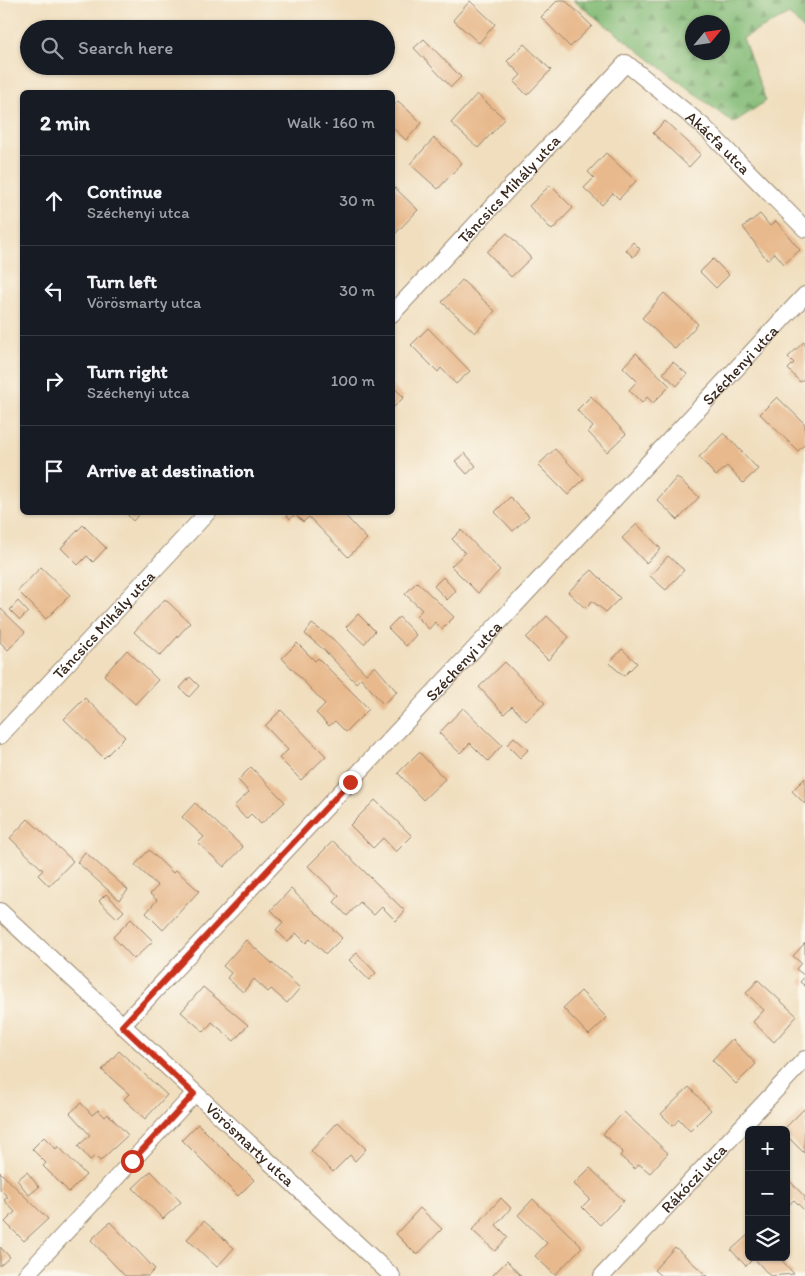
<!DOCTYPE html>
<meta charset="utf-8">
<style>
:root{--surface:#171b24;--page:#20242c;--text:#f1f3f6;--muted:#9ea1a6;--line:#363941}
body{margin:0;font-family:Itim,sans-serif;background:var(--page);color:var(--text)}
.controls{position:absolute;right:15px;bottom:15px;display:grid;overflow:hidden;border-radius:8px;box-shadow:0 1px 4px #0004}
.controls button{width:45px;height:45px;display:grid;place-items:center;padding:0;border:0;border-bottom:1px solid var(--line);background:var(--surface);color:var(--text);font:25px sans-serif}
.compass{position:absolute;left:685px;top:15px;width:45px;height:45px;border-radius:50%;background:var(--surface);box-shadow:0 1px 4px #0004;rotate:61deg}
.stop{position:absolute;width:15px;height:15px;margin:-11px;border:4px solid #c8321e;border-radius:50%;background:#fff}
.stop.end{background:#c8321e;border-color:#fff;box-shadow:0 1px 5px #0008}
.list{margin:0;padding:0;list-style:none}
h2{display:flex;justify-content:space-between;align-items:center;height:65px;margin:0;padding:0 20px;font-size:21px}
h2 small{font-size:16px;font-weight:400;color:var(--muted)}
.list li{display:grid;grid-template-columns:32px 1fr auto;gap:15px;align-items:center;box-sizing:border-box;height:90px;padding:0 20px;border-top:1px solid var(--line)}
.list b{display:block;font-size:19px;white-space:nowrap}
.list p{margin:0;font-size:16px;white-space:nowrap;color:var(--muted)}
.list em{font-size:16px;font-style:normal;color:var(--muted)}
.icon{flex:none;width:28px;height:28px;fill:none;stroke:currentColor;stroke-width:2;stroke-linecap:round;stroke-linejoin:round}
.map{position:relative;flex:none;width:805px;height:1276px;overflow:hidden}
.search{position:absolute;background:var(--surface);box-shadow:0 1px 4px #0004;left:20px;top:20px;width:375px;height:55px;display:flex;align-items:center;gap:12px;box-sizing:border-box;padding:0 18px;border-radius:28px;color:var(--muted);font-size:19px}
.panel{position:absolute;background:var(--surface);box-shadow:0 1px 4px #0004;left:20px;top:90px;width:375px;height:425px;border-radius:8px}
.map>svg:first-child{display:block}
</style>
<div class="map">
<svg width="805" height="1276" viewBox="0 0 805 1276">
<defs>
<pattern id="forest-firs" width="22" height="20" patternUnits="userSpaceOnUse" patternTransform="scale(1.25)"><rect width="22" height="20" fill="#85bc78"/><path d="M5 1l3.5 6h-7zM16 11l3.5 6h-7z" fill="#6e9962"/></pattern>
</defs>
<rect width="100%" height="100%" fill="#fbf7ec"/>
<filter id="ink" filterUnits="userSpaceOnUse"><feTurbulence type="fractalNoise" baseFrequency=".02" numOctaves="2"/><feDisplacementMap in="SourceGraphic" scale="10" xChannelSelector="R" yChannelSelector="G"/><feConvolveMatrix kernelMatrix="1 2 1 2 8 2 1 2 1" color-interpolation-filters="sRGB"/></filter>
<filter id="wash" filterUnits="userSpaceOnUse"><feTurbulence type="fractalNoise" baseFrequency=".0096" numOctaves="4" result="noise"/><feDisplacementMap in="SourceGraphic" scale="20" xChannelSelector="R" yChannelSelector="G"/><feGaussianBlur stdDeviation="1.12" result="paint"/><feColorMatrix in="noise" values="0 0 0 0 0 0 0 0 0 0 0 0 0 0 0 0 0 1.4 0 .05"/><feComposite in="paint" operator="in"/></filter>
<g filter="url(#wash)">
<rect width="100%" height="100%" fill="#f0debe"/>
<path fill="url(#forest-firs)" stroke="#60734b" fill-rule="evenodd" d="M573,0H805V31L789,14L743,38L766,101L733,123ZM692,22H722V52H692Z"/>
<g id="blocks">
<g fill="#e8b98d">
<polygon points="558,0 565,0 592,26 570,47 541,17"/>
<polygon points="470,1 495,24 479,43 453,20"/>
<polygon points="424,39 461,77 451,87 414,48"/>
<polygon points="524,44 551,70 527,95 514,82 521,75 507,61"/>
<polygon points="477,94 505,119 478,148 451,123"/>
<polygon points="398,101 422,123 406,140 392,127 392,107"/>
<polygon points="665,121 701,154 689,167 653,133"/>
<polygon points="434,138 462,163 438,189 410,164"/>
<polygon points="606,153 636,181 619,199 613,193 602,205 584,188 594,178 588,172"/>
<polygon points="392,185 418,210 395,234 392,232"/>
<polygon points="550,185 573,208 552,230 529,206"/>
<polygon points="760,214 770,226 776,221 800,250 784,264 775,253 767,260 743,227"/>
<polygon points="507,233 531,258 511,277 487,252"/>
<polygon points="633,242 640,249 633,257 626,250"/>
<polygon points="713,259 729,275 716,288 700,272"/>
<polygon points="462,280 495,311 475,333 442,302"/>
<polygon points="664,293 698,324 675,349 642,318"/>
<polygon points="428,328 470,371 456,384 441,368 438,372 411,345"/>
<polygon points="805,341 805,378 800,382 788,369 794,363 788,357"/>
<polygon points="636,353 670,386 653,403 647,397 642,403 629,390 637,381 623,367"/>
<polygon points="673,362 687,374 677,386 663,373"/>
<polygon points="392,386 404,397 392,409"/>
<polygon points="591,396 626,434 607,452 588,432 593,427 577,410"/>
<polygon points="777,397 805,424 805,444 798,451 760,414"/>
<polygon points="724,433 758,469 743,483 727,466 716,476 699,457"/>
<polygon points="555,449 584,479 568,495 538,465"/>
<polygon points="465,453 476,466 467,474 455,461"/>
<polygon points="677,477 699,497 678,520 657,500"/>
<polygon points="510,497 529,516 513,531 495,512"/>
<polygon points="125,512 141,512 133,521"/>
<polygon points="284,512 342,512 367,539 348,557 309,517 303,522 295,514 290,519"/>
<polygon points="637,524 661,549 646,563 622,538"/>
<polygon points="83,525 106,548 93,562 87,556 78,565 61,548"/>
<polygon points="461,530 500,570 478,593 451,566 465,553 452,539"/>
<polygon points="668,556 684,570 666,590 650,576"/>
<polygon points="41,567 70,595 46,619 18,591"/>
<polygon points="592,570 620,598 606,612 592,601 585,608 568,592"/>
<polygon points="443,577 456,591 447,600 434,586"/>
<polygon points="417,582 454,617 442,629 435,622 429,629 416,616 422,610 405,594"/>
<polygon points="165,599 190,623 160,656 134,632"/>
<polygon points="18,601 28,612 20,620 10,610"/>
<polygon points="0,608 25,632 8,650 0,642"/>
<polygon points="358,614 375,631 364,644 346,627"/>
<polygon points="547,616 569,637 548,660 526,638"/>
<polygon points="399,617 416,635 406,646 388,628"/>
<polygon points="312,624 333,639 366,674 375,666 397,692 383,704 361,678 356,683 323,649 305,634"/>
<polygon points="297,643 315,661 318,658 369,709 346,732 335,721 329,726 316,713 325,704 282,658"/>
<polygon points="622,649 637,663 624,676 609,663"/>
<polygon points="127,650 158,680 135,704 104,675"/>
<polygon points="505,662 545,703 526,721 512,706 504,714 479,687"/>
<polygon points="190,677 199,686 189,697 180,688"/>
<polygon points="85,698 125,737 104,758 64,719"/>
<polygon points="463,708 502,745 488,761 470,743 460,753 439,733"/>
<polygon points="281,710 326,756 301,780 279,758 288,750 265,726"/>
<polygon points="514,737 528,750 520,758 507,745"/>
<polygon points="419,752 445,779 423,800 398,773"/>
<polygon points="251,767 285,802 261,824 251,814 246,819 234,806 249,792 238,780"/>
<polygon points="805,778 805,804 792,791"/>
<polygon points="375,800 412,836 396,852 383,838 373,848 350,825"/>
<polygon points="195,803 243,847 224,867 198,843 204,837 182,817"/>
<polygon points="28,819 73,861 49,886 38,875 43,870 10,838"/>
<polygon points="333,841 405,911 396,921 382,907 374,915 360,902 347,916 334,902 339,896 308,866"/>
<polygon points="149,850 173,873 176,870 199,891 163,930 146,913 157,900 150,894 158,886 135,865"/>
<polygon points="85,852 128,890 119,900 77,862"/>
<polygon points="291,889 342,938 326,954 310,939 306,943 296,933 288,942 276,930 283,922 271,910"/>
<polygon points="106,894 124,911 117,918 99,901"/>
<polygon points="131,919 153,941 134,959 113,937"/>
<polygon points="246,940 300,988 287,1003 271,989 268,992 254,979 243,992 227,978 231,973 223,966"/>
<polygon points="805,943 805,986 800,982 805,976 796,969 801,963 793,956"/>
<polygon points="357,953 376,973 369,980 349,960"/>
<polygon points="758,980 797,1016 774,1042 753,1022 764,1010 746,993"/>
<polygon points="203,987 248,1025 234,1041 212,1022 204,1032 181,1012"/>
<polygon points="581,991 607,1018 589,1035 563,1008"/>
<polygon points="732,1039 756,1064 736,1084 712,1060"/>
<polygon points="119,1051 167,1095 145,1119 124,1099 129,1094 102,1070"/>
<polygon points="689,1087 711,1110 690,1131 679,1119 673,1126 661,1114"/>
<polygon points="81,1103 92,1115 98,1110 105,1117 108,1114 128,1135 100,1161 95,1156 90,1160 78,1146 90,1135 70,1113"/>
<polygon points="804,1109 805,1111 804,1153 786,1135 786,1130 783,1130"/>
<polygon points="624,1112 668,1153 650,1173 639,1164 635,1169 620,1156 623,1152 603,1134"/>
<polygon points="338,1122 366,1149 355,1161 350,1155 333,1172 311,1151"/>
<polygon points="198,1124 254,1180 238,1196 182,1140"/>
<polygon points="44,1137 56,1149 58,1146 86,1175 69,1192 43,1166 46,1163 32,1149"/>
<polygon points="590,1168 624,1201 600,1225 582,1207 590,1199 574,1184"/>
<polygon points="151,1171 181,1202 163,1219 133,1188"/>
<polygon points="0,1172 48,1219 24,1241 5,1222 15,1212 4,1200 8,1197 0,1189"/>
<polygon points="27,1172 39,1187 29,1195 17,1180"/>
<polygon points="786,1177 805,1197 805,1211 794,1200 786,1207"/>
<polygon points="501,1198 511,1208 496,1225 508,1237 495,1251 472,1230"/>
<polygon points="533,1199 582,1247 555,1275 535,1256 547,1243 518,1215"/>
<polygon points="420,1208 442,1229 417,1255 396,1234"/>
<polygon points="204,1221 234,1248 217,1267 187,1239"/>
<polygon points="110,1222 155,1269 148,1276 125,1276 91,1240"/>
<polygon points="749,1234 749,1257 779,1257 794,1274 770,1276 754,1258 746,1266 731,1250"/>
<polygon points="0,1247 10,1257 0,1266"/>
<polygon points="675,1247 707,1276 661,1276 654,1270"/>
<polygon points="507,1261 521,1276 492,1276"/>
</g>
</g>
</g>
<g filter="url(#ink)">
<use href="#blocks" fill-opacity="0" stroke="#96846e" stroke-width="1"/>
<g fill="none" stroke-linecap="round" stroke-linejoin="round">
<g stroke="#96846e" stroke-width="18">
<g id="minor">
<path id="s1" d="M392,314L626,63L703,126L805,229"/>
<path id="s2" d="M0,736L208,512"/>
<path id="s3" d="M0,911L392,1276"/>
<path id="s4" d="M122,1026L805,295"/>
<polyline points="25,1276 194,1094"/>
<path id="s5" d="M602,1276L805,1059"/>
</g>
</g>
<use href="#minor" stroke="#fff" stroke-width="16"/>
</g>
</g>
<g fill="none" stroke-linecap="round" stroke-linejoin="round" filter="url(#ink)">
<polyline stroke="#c8321e" stroke-width="6" points="132,1161 194,1094 122,1026 350,782"/>
</g>
<g text-anchor="middle" stroke-width="4.5" stroke-linejoin="round" paint-order="stroke">
<g font-size="16" fill="#3b2a1e" stroke="#fbf7ec">
<text dy="6" stroke="none"><textPath href="#s1" startOffset="465">Akácfa utca</textPath></text>
<text dy="6" stroke="none"><textPath href="#s1" startOffset="171">Táncsics Mihály utca</textPath></text>
<text dy="6" stroke="none"><textPath href="#s4" startOffset="905">Széchenyi utca</textPath></text>
<text dy="6" stroke="none"><textPath href="#s2" startOffset="152">Táncsics Mihály utca</textPath></text>
<text dy="6" stroke="none"><textPath href="#s4" startOffset="500">Széchenyi utca</textPath></text>
<text dy="6" stroke="none"><textPath href="#s3" startOffset="342">Vörösmarty utca</textPath></text>
<text dy="6" stroke="none"><textPath href="#s5" startOffset="134">Rákóczi utca</textPath></text>
</g>
</g>
</svg>
<div class="controls">
<button>+</button>
<button>−</button>
<button><svg class="icon" aria-label="layers" viewBox="0 0 24 24"><path d="M12 4l9 5-9 5-9-5zM3 14l9 5 9-5"/></svg></button>
</div>
<svg class="compass" viewBox="-18 -18 36 36"><path d="M0-13l5 13h-10z" fill="#e53935"/><path d="M0 13l5-13h-10z" fill="#9ea1a6"/></svg>
<div class="stop" style="left:132px;top:1161px"></div>
<div class="stop end" style="left:350px;top:782px"></div>
<div class="search"><svg class="icon" aria-label="search" viewBox="0 0 24 24"><circle cx="10" cy="10" r="6"/><path d="M15 15l6 6"/></svg>Search here</div>
<section class="panel">
<h2>2 min<small>Walk · 160 m</small></h2>
<ul class="list">
<li><svg class="icon" aria-label="ahead" viewBox="0 0 24 24"><path d="M12 20V5M6 11l6-6 6 6"/></svg><div><b>Continue</b><p>Széchenyi utca</p></div><em>30 m</em></li>
<li><svg class="icon" aria-label="left" viewBox="0 0 24 24"><path d="M17 20v-9H6M10 6l-5 5 5 5"/></svg><div><b>Turn left</b><p>Vörösmarty utca</p></div><em>30 m</em></li>
<li><svg class="icon" aria-label="right" viewBox="0 0 24 24"><path d="M7 20v-9h11M14 6l5 5-5 5"/></svg><div><b>Turn right</b><p>Széchenyi utca</p></div><em>100 m</em></li>
<li><svg class="icon" aria-label="arrive" viewBox="0 0 24 24"><path d="M6 21V4h12l-3 4 3 4H6"/></svg><div><b>Arrive at destination</b></div></li>
</ul>
</section>
</div>
